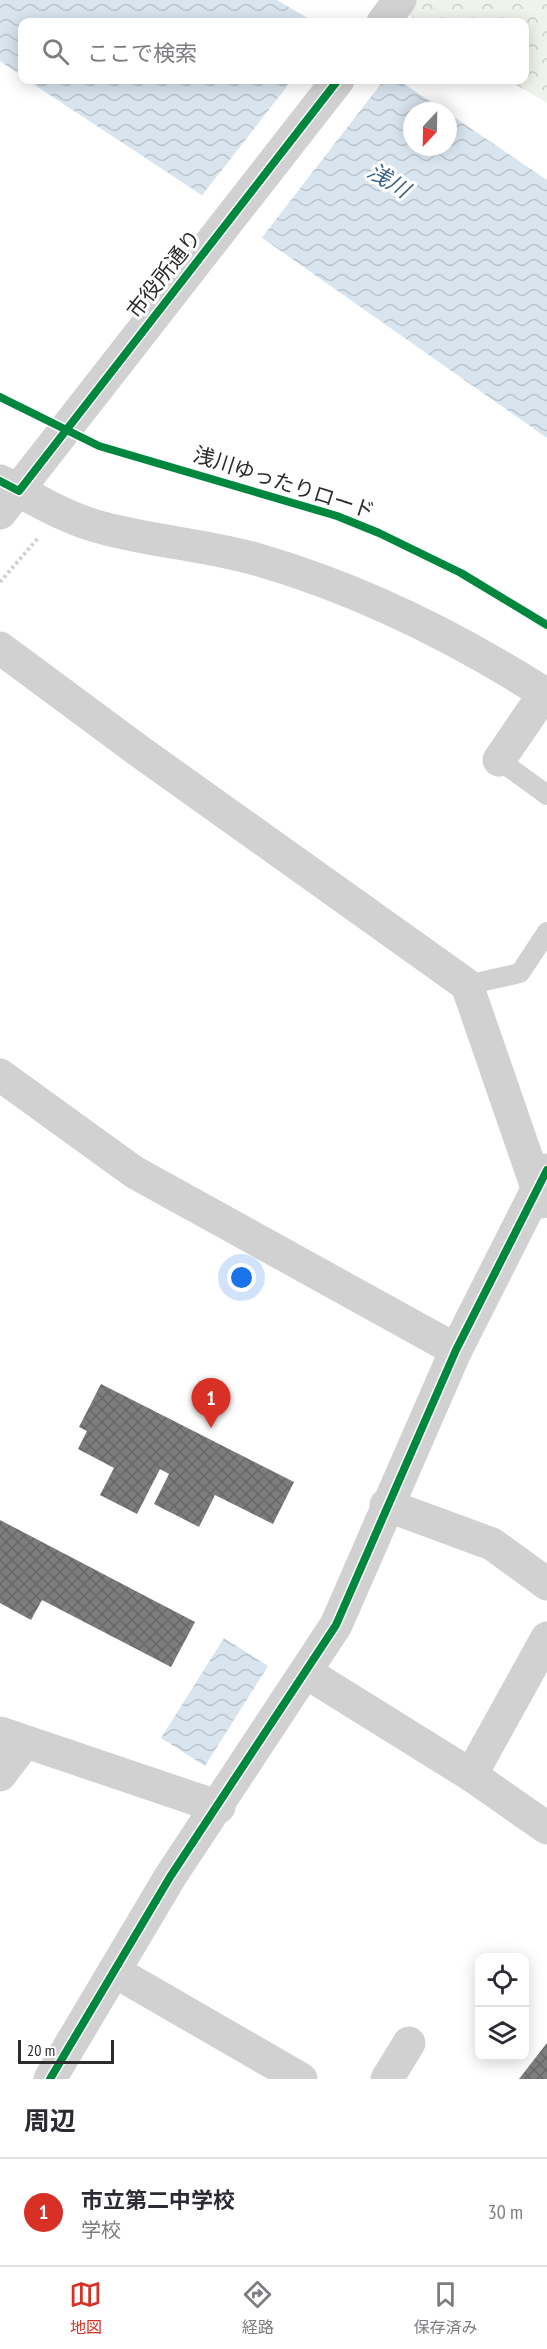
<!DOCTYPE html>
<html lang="ja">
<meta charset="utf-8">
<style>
:root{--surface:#fff;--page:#f2f2f3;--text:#2b2b33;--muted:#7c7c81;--line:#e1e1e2;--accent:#d93025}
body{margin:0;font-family:"PT Sans Narrow","Noto Sans JP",sans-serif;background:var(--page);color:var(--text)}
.controls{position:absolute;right:18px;bottom:18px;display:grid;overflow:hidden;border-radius:12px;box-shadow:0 3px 15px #0003}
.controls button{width:54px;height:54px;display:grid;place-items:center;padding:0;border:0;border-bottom:2px solid var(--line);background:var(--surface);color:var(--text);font:30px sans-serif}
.compass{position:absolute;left:403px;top:102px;width:54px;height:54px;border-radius:50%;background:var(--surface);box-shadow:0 3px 15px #0003;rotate:202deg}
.scale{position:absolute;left:18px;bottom:15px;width:96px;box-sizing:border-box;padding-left:6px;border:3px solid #2c2c2c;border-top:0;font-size:16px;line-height:21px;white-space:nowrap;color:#2c2c2c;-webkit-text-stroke:4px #fff;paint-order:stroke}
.you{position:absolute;left:242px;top:1278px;width:21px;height:21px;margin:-15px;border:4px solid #fff;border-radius:50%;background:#1a73e8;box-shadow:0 0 0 9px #1a73e833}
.badge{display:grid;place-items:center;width:39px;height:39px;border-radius:50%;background:var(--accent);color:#fff;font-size:20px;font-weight:700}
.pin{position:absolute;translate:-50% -50px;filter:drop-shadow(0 2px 3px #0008)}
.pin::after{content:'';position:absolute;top:32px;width:21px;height:18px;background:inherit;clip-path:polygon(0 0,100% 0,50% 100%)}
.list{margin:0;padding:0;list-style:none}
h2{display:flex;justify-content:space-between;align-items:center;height:78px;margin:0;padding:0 24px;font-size:26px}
h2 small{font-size:20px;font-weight:400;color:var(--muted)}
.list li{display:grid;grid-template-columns:39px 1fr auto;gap:18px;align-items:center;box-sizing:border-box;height:108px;padding:0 24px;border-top:2px solid var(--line)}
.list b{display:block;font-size:22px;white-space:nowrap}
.list p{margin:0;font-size:20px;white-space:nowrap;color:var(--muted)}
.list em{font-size:20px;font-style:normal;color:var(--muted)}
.icon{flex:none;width:33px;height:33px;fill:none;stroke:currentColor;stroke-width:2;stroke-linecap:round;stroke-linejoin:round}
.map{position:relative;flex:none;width:547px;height:2079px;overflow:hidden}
.search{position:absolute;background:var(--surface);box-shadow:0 3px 15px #0003;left:18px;right:18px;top:18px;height:66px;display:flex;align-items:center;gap:15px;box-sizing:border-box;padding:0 21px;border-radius:12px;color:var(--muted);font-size:22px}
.sheet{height:186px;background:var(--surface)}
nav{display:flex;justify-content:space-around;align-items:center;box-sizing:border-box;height:84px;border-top:2px solid var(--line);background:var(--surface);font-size:16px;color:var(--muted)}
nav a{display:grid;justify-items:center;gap:3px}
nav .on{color:var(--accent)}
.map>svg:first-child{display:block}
</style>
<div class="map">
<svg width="547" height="2079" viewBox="0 0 547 2079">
<defs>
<pattern id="park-crowns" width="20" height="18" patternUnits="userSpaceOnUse" patternTransform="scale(1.5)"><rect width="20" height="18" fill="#eef3eb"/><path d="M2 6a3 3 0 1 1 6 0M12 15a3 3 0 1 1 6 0" fill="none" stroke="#ccd0ca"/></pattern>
<pattern id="water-waves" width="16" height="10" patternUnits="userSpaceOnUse" patternTransform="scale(1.5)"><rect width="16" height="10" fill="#d8e4ee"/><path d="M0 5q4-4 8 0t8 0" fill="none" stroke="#bac4cc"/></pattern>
<pattern id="building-cross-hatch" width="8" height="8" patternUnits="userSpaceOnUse" patternTransform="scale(1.5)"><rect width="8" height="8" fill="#7d7d7d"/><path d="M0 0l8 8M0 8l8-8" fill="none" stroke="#676767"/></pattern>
</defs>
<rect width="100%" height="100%" fill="#fff"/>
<polygon fill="url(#park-crowns)" points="386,0 547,0 547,103 508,80 524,80 524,22 419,22"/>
<g fill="url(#water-waves)">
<polygon points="0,0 277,0 314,22 22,22 22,76 0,61"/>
<polygon points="27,80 398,80 445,111 412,111 412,147 448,147 448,113 547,180 547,438 194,190"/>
<polygon points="224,1638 268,1666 205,1766 161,1738"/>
</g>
<polygon fill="#fff" points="292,80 384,80 260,240 200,198"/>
<g fill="url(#building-cross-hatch)">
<polygon points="101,1384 294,1482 273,1524 215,1495 199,1527 154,1504 169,1474 160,1469 137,1514 100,1495 114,1468 78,1449 87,1431 79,1427"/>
<polygon points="0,1520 195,1622 171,1667 42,1600 31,1620 0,1603"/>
<polygon points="547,2043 547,2079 519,2079"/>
</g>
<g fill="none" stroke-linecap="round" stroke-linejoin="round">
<polyline stroke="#d1d1d1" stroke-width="4" stroke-dasharray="3 3" stroke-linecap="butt" points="0,582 39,537"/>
<g stroke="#d1d1d1" stroke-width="20">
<polyline points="499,760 547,795"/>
<polyline points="467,985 520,973 547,932"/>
</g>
<g stroke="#d1d1d1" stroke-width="33">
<path d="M0,481C34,498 66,519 103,528C155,542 208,545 259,560C362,590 458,638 547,695"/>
<polyline points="0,648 139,751 467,985 542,1202"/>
<polyline points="499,760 544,694"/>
<polyline points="0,1075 134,1172 456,1350"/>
<polyline points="386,1505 492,1544 547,1584"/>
<polyline points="307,1673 471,1775 547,1828"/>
<polyline points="0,1733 219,1807"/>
<polyline points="0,1775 25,1742"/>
<polyline points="471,1775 547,1638"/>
<polyline points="114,1971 301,2079"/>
<polyline points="50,2079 170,1877 336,1625 456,1350 547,1170"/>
<polyline points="387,2079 409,2043"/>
</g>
<g stroke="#d1d1d1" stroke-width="33">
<polyline points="383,22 400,0"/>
<polyline points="0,513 338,80"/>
</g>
<g stroke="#fff" stroke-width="11">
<g id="cycleway">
<polyline points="0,397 99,446 337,516 379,533 461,573 547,625"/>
<polyline points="0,481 19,491 338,80"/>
<polyline points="50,2079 170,1877 336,1625 456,1350 547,1170"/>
</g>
</g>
<use href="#cycleway" stroke="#00873e" stroke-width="8"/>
</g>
<g text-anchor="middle" stroke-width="6" stroke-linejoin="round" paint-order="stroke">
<g font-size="21" fill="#2c2c2c" stroke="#fff">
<text transform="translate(164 274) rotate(-52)" y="7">市役所通り</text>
<text transform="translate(284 483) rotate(18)" y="7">浅川ゆったりロード</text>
</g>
<g font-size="22" font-style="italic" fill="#426687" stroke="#fff">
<text transform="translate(389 180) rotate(32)" y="8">浅川</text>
</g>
</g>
</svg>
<div class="controls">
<button><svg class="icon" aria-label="locate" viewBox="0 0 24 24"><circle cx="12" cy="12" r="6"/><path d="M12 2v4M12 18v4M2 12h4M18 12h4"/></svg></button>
<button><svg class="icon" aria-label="layers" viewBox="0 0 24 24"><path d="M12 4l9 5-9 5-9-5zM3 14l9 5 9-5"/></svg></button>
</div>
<svg class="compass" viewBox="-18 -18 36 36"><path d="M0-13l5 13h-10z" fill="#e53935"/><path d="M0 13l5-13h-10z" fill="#7c7c81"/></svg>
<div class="scale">20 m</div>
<div class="you"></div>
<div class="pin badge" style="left:211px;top:1428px">1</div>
<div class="search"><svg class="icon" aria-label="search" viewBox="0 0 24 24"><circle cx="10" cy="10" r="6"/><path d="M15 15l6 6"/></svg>ここで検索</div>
</div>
<section class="sheet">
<h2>周辺<small></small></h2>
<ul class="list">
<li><span class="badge">1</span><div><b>市立第二中学校</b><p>学校</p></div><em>30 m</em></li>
</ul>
</section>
<nav>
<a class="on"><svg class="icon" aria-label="map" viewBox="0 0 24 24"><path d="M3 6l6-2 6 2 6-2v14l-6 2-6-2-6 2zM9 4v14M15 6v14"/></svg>地図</a>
<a><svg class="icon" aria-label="directions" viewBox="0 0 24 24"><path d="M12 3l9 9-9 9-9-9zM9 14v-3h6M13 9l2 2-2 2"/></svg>経路</a>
<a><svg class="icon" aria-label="saved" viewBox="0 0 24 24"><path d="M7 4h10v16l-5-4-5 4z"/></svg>保存済み</a>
</nav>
